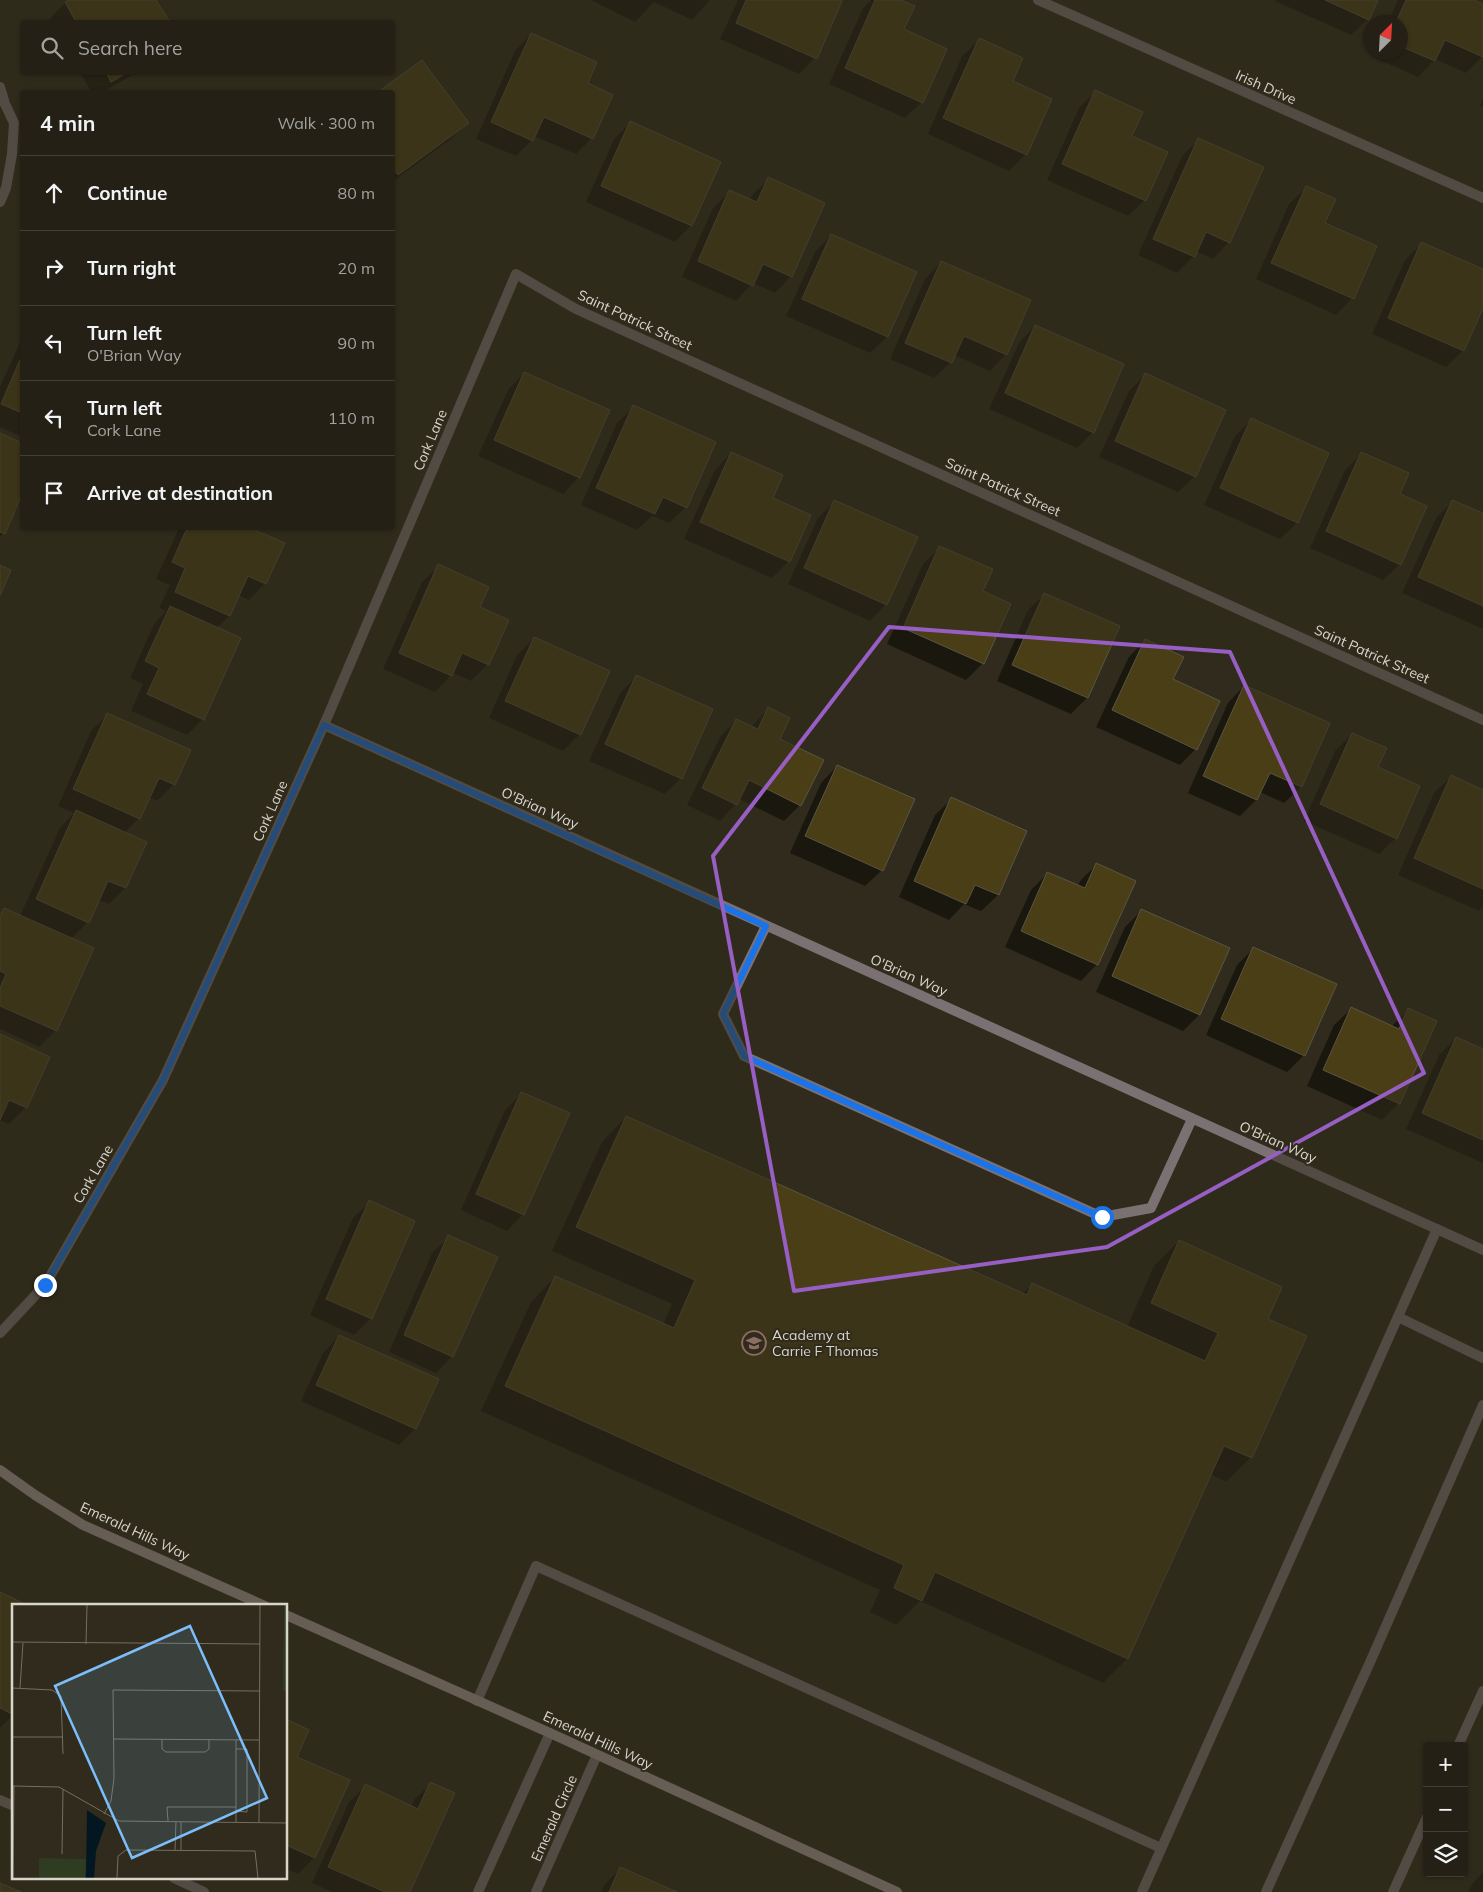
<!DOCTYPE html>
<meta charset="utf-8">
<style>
:root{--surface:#242015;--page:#2c281e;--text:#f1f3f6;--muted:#a3a3a0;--line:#413e34}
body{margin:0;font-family:Mulish,sans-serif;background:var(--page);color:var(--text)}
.controls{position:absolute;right:15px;bottom:15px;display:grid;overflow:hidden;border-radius:5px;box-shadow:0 1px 4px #0004}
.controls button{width:45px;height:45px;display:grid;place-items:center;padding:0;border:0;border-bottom:1px solid var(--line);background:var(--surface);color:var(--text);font:25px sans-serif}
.compass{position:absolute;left:1363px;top:15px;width:45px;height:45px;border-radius:50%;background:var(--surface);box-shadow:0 1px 4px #0004;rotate:24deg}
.stop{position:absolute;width:15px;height:15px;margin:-11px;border:4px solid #1a73e8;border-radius:50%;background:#fff}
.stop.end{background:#1a73e8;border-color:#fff;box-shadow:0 1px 5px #0008}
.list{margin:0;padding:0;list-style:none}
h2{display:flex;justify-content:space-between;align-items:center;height:65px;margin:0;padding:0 20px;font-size:21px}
h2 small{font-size:16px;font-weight:400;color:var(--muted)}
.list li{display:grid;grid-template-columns:32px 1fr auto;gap:15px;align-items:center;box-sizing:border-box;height:75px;padding:0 20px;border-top:1px solid var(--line)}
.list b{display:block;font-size:19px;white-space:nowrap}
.list p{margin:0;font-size:16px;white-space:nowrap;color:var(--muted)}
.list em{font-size:16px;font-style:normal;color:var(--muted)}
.icon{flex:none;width:28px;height:28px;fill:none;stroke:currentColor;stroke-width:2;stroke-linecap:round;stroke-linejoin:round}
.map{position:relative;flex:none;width:1483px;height:1892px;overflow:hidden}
.search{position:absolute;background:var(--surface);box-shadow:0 1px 4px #0004;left:20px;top:20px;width:375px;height:55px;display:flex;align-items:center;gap:12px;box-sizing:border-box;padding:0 18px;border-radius:5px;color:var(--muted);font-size:19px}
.panel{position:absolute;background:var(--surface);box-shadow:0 1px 4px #0004;left:20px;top:90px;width:375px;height:440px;border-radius:5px}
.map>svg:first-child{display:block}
</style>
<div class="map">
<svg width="1483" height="1892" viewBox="0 0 1483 1892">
<rect width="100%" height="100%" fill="#302b1c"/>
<g fill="#0007">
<polygon points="71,0 155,0 168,22 51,22 49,20 65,3"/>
<polygon points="591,0 710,0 692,20 654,2 635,22"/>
<polygon points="738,0 838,0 815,58 799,74 720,39"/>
<polygon points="871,0 898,0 902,30 922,102 905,118 829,84 863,8"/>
<polygon points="1276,0 1376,0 1368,19 1351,35 1275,1"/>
<polygon points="1398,0 1471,0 1483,5 1483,56 1466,73 1435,59 1418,77 1373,57 1375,52 1400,52 1400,22 1388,22"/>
<polygon points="531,34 586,84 592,138 576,154 534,136 532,140 516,156 476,139 515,51"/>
<polygon points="979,40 1011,82 1026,154 1009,171 928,134 962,56"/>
<polygon points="422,62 468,123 451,139 392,182 392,92 380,92"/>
<polygon points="80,72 138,72 103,92 91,92"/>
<polygon points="1095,92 1131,136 1145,200 1128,216 1047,180 1079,108"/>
<polygon points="1483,98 1483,107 1480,105"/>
<polygon points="630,123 691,225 675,242 586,202 614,139"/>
<polygon points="1198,140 1229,242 1213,259 1196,251 1194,256 1177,273 1138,255 1182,156"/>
<polygon points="769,179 791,276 775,293 753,283 736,301 682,277 713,208 730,191 750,200 752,195"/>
<polygon points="1306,188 1324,224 1376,247 1352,298 1336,315 1256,279 1289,204"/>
<polygon points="831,235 915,273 887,337 870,353 786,316 815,252"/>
<polygon points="1422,243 1483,270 1483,305 1463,351 1446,367 1372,334 1405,260"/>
<polygon points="941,262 1006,354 990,371 954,355 951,362 934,378 890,359 925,279"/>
<polygon points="1035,326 1093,432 1077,448 989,409 1019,343"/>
<polygon points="22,338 22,437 0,427 0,387"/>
<polygon points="524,373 579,477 563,494 478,456 508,390"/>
<polygon points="1145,375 1195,476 1178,492 1099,457 1129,391"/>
<polygon points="634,407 686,507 669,523 652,516 637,530 581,505 617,423"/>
<polygon points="1251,420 1327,454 1297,523 1280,539 1204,505 1235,436"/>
<polygon points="0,434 22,444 22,491 4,533 0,537"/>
<polygon points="731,453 771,498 789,561 772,578 684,539 715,470"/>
<polygon points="1362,453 1398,495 1400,564 1383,580 1310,548 1345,470"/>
<polygon points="835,501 886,604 870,621 788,584 818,518"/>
<polygon points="1453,501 1483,515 1483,629 1402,593 1436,518"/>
<polygon points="179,528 247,528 283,543 265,583 249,600 238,595 229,616 217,628 203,719 187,735 131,711 143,684 130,678 154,624 166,611 159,608 170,585 156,579"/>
<polygon points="940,547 981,592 983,663 966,680 887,644 923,564"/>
<polygon points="439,566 488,664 471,681 453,673 435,692 383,669 422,582"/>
<polygon points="1045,594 1119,627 1087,698 1071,714 997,681 1028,610"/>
<polygon points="534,638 580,734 563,751 489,718 517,655"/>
<polygon points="1145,640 1171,680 1196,749 1180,765 1096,727 1129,657"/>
<polygon points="636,677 681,778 665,794 589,761 620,693"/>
<polygon points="1244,686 1329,724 1301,787 1284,803 1260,792 1256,800 1240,816 1188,793 1228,703"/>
<polygon points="768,709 800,805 784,821 739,799 736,804 720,821 687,805 720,737 736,720 751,727"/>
<polygon points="108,714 174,784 157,801 149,797 139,818 124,833 145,842 125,888 109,904 98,900 88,922 71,939 56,1030 39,1047 0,1029 0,913 4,909 20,916 60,828 74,813 58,806 91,731"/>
<polygon points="1352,734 1377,768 1396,838 1379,854 1304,821 1335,751"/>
<polygon points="837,766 882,870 865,886 790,853 821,783"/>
<polygon points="1451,777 1483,791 1483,906 1479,911 1398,875 1434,793"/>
<polygon points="952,799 1026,832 998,895 981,911 964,904 949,920 899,897 935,815"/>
<polygon points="1096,865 1097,964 1081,981 1005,947 1031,890 1048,873 1078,886 1080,881"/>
<polygon points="1142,910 1199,1015 1183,1031 1096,992 1125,927"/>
<polygon points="1254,948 1304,1055 1287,1072 1206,1035 1237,965"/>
<polygon points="1351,1009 1391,1027 1408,1010 1399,1103 1382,1120 1307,1086 1334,1025"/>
<polygon points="0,1036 26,1107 9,1124 0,1120"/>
<polygon points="1456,1038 1483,1050 1483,1163 1406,1129 1439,1055"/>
<polygon points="522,1093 523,1214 507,1231 461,1210 505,1110"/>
<polygon points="626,1117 1022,1294 1032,1285 1127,1327 1154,1266 1179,1241 1266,1319 1251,1457 1226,1482 1210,1474 1127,1659 1103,1683 920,1601 896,1625 870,1612 880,1590 481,1411 531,1302 555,1277 663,1325 672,1304 552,1251 602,1142"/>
<polygon points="370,1202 371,1318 354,1335 310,1315 353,1218"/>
<polygon points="449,1237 452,1356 436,1373 389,1352 432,1253"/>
<polygon points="339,1336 415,1429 399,1445 301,1401 323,1353"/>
<polygon points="0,1594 14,1606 14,1714 0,1728"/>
<polygon points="286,1721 296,1757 314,1858 298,1874 286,1869"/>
<polygon points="430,1784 409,1892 332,1892 312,1883 349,1802 366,1786 411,1807 414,1800"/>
<polygon points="621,1868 674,1892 601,1892 604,1885"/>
<polygon points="1483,1872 1483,1892 1468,1892 1473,1883"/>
</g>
<g fill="#4a3e16" stroke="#5a5544">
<polygon points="69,0 156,0 170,22 76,22 65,2"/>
<polygon points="746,0 841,0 842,1 817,59 736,23"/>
<polygon points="875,0 901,0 915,6 904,29 947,49 923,103 845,68"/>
<polygon points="1325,0 1378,0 1369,20"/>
<polygon points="1406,0 1474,0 1483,4 1483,57 1445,40 1435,61 1400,46 1400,22 1396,22"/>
<polygon points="531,33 597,62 588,83 613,95 593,139 544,117 533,141 491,122"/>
<polygon points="979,38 1023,58 1013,81 1052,99 1027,155 943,118"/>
<polygon points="422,60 469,123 398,175 392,168 392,92 378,92"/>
<polygon points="106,72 128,72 111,82"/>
<polygon points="1095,90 1143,112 1132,136 1168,152 1146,201 1062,164"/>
<polygon points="630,121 721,162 692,226 601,186"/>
<polygon points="1198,138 1264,167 1230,243 1206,232 1195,257 1153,239"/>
<polygon points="768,177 825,203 792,277 763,264 753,286 698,261 729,190 757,202"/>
<polygon points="1306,186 1336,199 1325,223 1377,246 1354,299 1271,263"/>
<polygon points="831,234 917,272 888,337 802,299"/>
<polygon points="1421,242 1483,269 1483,308 1464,351 1388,318"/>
<polygon points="941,261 1031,300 1007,355 964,336 952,363 905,343"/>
<polygon points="1035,325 1124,364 1094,433 1005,393"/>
<polygon points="22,355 22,413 1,404"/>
<polygon points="524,372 610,410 580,478 494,440"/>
<polygon points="1145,373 1226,410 1196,477 1115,441"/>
<polygon points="633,405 716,442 687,508 663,497 655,514 596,488"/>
<polygon points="1251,418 1329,453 1298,523 1220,488"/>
<polygon points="0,433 22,443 22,494 5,534 0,532"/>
<polygon points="731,452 783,475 773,498 811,515 790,562 700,522"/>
<polygon points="1361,452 1409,473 1400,494 1427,506 1401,565 1326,531"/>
<polygon points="834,500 918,537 887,605 804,568"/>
<polygon points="1452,500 1483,513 1483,606 1418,577"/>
<polygon points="187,528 250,528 285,543 266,584 248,576 230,616 175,592 185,568 172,562"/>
<polygon points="939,546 993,569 983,591 1011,604 984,664 903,628"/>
<polygon points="438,564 489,587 480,607 509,620 489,665 462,653 452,676 399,653"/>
<polygon points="0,565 11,570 0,596"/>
<polygon points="1044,593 1120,626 1088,698 1012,665"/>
<polygon points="170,606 241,638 204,720 147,694 159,668 145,661"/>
<polygon points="534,637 610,671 581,735 505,701"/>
<polygon points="1145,639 1184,657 1173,679 1220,701 1197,750 1112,710"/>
<polygon points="636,675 713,709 682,779 605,744"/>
<polygon points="1244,685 1330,723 1302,787 1270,773 1257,800 1203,776"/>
<polygon points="768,707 790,718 780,739 824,760 801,806 749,780 737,805 702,788 736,719 758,729"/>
<polygon points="107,713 191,750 175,785 159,778 140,819 73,789"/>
<polygon points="1352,733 1387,748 1378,767 1420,786 1397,839 1320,804"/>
<polygon points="837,765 915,799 883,871 805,836"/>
<polygon points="1451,775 1483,790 1483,889 1414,858"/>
<polygon points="951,797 1027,831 999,895 975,885 966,904 914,881"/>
<polygon points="76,810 147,842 126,888 108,881 89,923 36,899"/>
<polygon points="1096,863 1136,881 1098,965 1021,931 1047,872 1085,888"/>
<polygon points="4,908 94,948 57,1031 0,1006 0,988 6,974 0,971 0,915"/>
<polygon points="1141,909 1230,948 1200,1015 1112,976"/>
<polygon points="1253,947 1337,984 1305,1056 1221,1019"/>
<polygon points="1351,1007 1399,1029 1408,1008 1437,1021 1400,1104 1323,1070"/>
<polygon points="0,1034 50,1057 27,1108 9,1100 0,1120"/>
<polygon points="1456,1037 1483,1049 1483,1140 1422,1113"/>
<polygon points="521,1092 570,1113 524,1215 476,1194"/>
<polygon points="626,1116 1027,1295 1032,1283 1205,1361 1218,1333 1151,1303 1179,1240 1282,1287 1268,1319 1307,1336 1252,1458 1224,1446 1128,1659 935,1572 922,1601 894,1588 904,1565 505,1386 555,1276 674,1328 695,1280 576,1227"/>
<polygon points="369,1200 415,1221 372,1319 326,1299"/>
<polygon points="448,1235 498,1257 453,1357 404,1335"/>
<polygon points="339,1335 439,1379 416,1429 316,1385"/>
<polygon points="0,1592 29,1606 14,1606 14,1715 0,1708"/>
<polygon points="286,1719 309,1730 297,1757 350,1780 315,1858 286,1845"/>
<polygon points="430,1782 455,1793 410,1892 385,1892 328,1867 365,1784 418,1809"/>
<polygon points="620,1867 677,1892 609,1892"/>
<polygon points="0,1883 21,1892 0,1892"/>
</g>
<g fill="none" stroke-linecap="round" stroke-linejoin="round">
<g stroke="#7b7173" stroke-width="10">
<polyline points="766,926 723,1014 744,1056 1102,1217 1151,1208 1192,1119"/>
<polyline points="1398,1317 1483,1358"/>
<polyline points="477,1701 536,1566 1161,1848"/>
<polyline points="1142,1892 1437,1229"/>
<polyline points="1266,1892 1371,1660 1483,1405"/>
</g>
<g stroke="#7b7173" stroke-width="10">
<polyline points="1038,0 1483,198"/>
<polyline points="0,87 5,104 14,123 12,154 6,188 0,202"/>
<polyline points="324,725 1483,1250"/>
<polyline points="0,1333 45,1285 163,1080 324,725 516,274 576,309 1483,720"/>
<polyline points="1458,1746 1483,1691"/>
<polyline points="0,1800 14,1806"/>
<polyline points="174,1878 204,1892"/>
<polyline points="478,1892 550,1733"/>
<polyline points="536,1892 597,1755"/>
<polyline points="1393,1892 1427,1817"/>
</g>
<g stroke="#a8999b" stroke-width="10">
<polyline points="0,1470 35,1495 83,1525 265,1606"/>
<polyline points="286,1615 550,1733 897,1892"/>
</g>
</g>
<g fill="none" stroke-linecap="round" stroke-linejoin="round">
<polyline stroke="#1a73e8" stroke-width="6" points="45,1285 163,1080 324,725 766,926 723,1014 744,1056 1102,1217"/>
</g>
<path d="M0 0H1483V1892H0ZM889,627L1230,652L1424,1073L1107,1247L794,1291L713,856Z" fill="#302b1c" fill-opacity=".55" fill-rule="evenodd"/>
<path fill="none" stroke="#975fc3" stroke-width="4" stroke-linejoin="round" d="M889,627L1230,652L1424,1073L1107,1247L794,1291L713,856Z"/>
<defs>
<g id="school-ring" transform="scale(1.25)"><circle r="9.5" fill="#302b1c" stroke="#8d6e63" stroke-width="1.5"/><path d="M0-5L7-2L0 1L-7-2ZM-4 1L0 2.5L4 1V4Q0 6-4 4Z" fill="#8d6e63"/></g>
</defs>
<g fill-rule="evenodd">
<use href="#school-ring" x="754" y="1343"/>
</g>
<g text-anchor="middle" stroke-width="4" stroke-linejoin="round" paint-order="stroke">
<g font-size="14" fill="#d8d5cb" stroke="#302b1c">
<text transform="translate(1266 87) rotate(24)" y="5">Irish Drive</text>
<text transform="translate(635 320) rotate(25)" y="5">Saint Patrick Street</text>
<text transform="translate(430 440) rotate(-67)" y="5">Cork Lane</text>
<text transform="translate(1003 487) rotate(24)" y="5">Saint Patrick Street</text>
<text transform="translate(1372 654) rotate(24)" y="5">Saint Patrick Street</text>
<text transform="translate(540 808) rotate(24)" y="5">O'Brian Way</text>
<text transform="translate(270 811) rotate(-66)" y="5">Cork Lane</text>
<text transform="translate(909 975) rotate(24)" y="5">O'Brian Way</text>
<text transform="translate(1278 1142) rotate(24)" y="5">O'Brian Way</text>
<text transform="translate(93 1174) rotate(-60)" y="5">Cork Lane</text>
<text transform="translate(135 1531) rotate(25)" y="5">Emerald Hills Way</text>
<text transform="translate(598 1740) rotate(25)" y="5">Emerald Hills Way</text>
<text transform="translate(554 1818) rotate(-66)" y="5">Emerald Circle</text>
</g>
<g font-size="14" fill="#d8d5cb" stroke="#302b1c" text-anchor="start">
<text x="772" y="1340">Academy at<tspan x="772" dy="16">Carrie F Thomas</tspan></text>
</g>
</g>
<g transform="translate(12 1604)">
<rect width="275" height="275" fill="#302b1c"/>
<path d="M272,1H275V87H271ZM27,254L74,255L73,274H27Z" fill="#2e3d21"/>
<path d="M75,206L94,219L84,247L82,274H74Z" fill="#021722"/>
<path fill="none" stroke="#736f62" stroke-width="1" d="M0,38L248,40M74,40L75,1M0,84L40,86L49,92L51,150M8,84L11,39M0,133H51M102,135L247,136M150,135V145L154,148H193L197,145V135M224,136V218M224,145H235V208L224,207M0,182L47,183L107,217L275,219M92,210L99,197L102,174L101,86L247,87M156,217L155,203H224M247,218L248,1M275,218V159M163,246L164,217M169,246V218M50,250L51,185M1,274L2,182M105,274L106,252L114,246L243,247L246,274"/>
<path fill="#7cbef9" fill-opacity="0.15" stroke="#7cbef9" stroke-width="2.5" d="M178,22L255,194L120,254L43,82Z"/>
<rect width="275" height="275" fill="none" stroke="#d8d5cb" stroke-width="2.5"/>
</g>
</svg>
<div class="controls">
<button>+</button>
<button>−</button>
<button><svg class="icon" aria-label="layers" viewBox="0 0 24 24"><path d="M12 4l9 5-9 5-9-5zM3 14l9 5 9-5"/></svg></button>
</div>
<svg class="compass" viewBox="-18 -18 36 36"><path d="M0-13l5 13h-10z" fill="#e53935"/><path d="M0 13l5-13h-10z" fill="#a3a3a0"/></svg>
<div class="stop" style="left:1102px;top:1217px"></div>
<div class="stop end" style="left:45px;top:1285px"></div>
<div class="search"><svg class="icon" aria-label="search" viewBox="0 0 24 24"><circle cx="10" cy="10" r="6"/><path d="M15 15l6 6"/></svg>Search here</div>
<section class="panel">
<h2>4 min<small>Walk · 300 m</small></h2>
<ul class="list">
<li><svg class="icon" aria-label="ahead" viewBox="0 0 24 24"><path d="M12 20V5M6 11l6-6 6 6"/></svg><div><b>Continue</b></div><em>80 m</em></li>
<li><svg class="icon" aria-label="right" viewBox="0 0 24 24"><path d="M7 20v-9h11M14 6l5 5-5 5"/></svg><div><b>Turn right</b></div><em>20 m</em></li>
<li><svg class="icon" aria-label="left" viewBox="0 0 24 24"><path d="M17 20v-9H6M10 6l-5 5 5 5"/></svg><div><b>Turn left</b><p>O'Brian Way</p></div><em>90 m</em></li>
<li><svg class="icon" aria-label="left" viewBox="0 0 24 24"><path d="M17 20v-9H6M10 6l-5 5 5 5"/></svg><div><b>Turn left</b><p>Cork Lane</p></div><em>110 m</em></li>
<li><svg class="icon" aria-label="arrive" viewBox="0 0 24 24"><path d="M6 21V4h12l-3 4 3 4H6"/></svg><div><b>Arrive at destination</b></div></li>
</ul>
</section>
</div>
